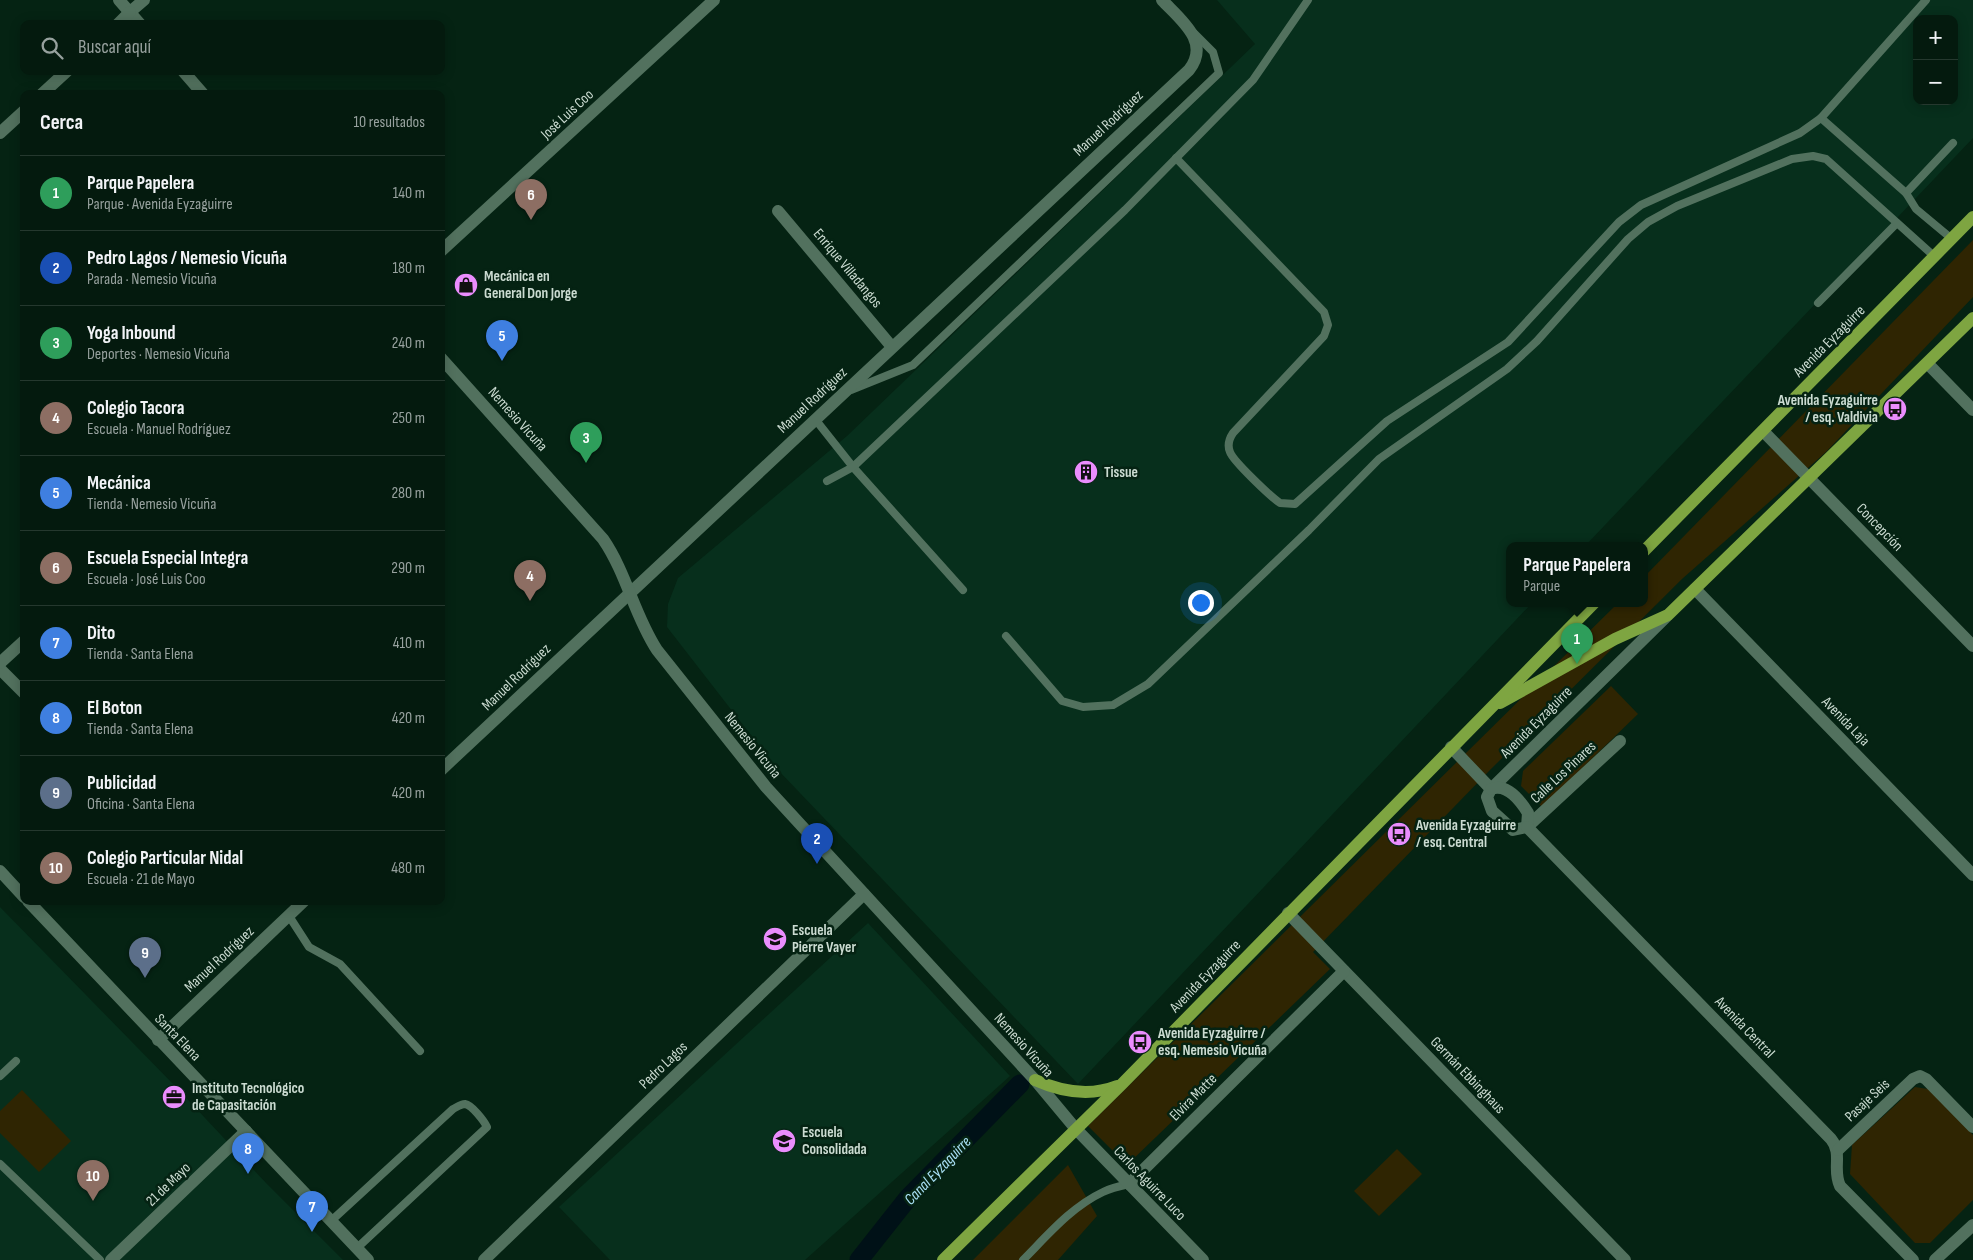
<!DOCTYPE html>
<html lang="es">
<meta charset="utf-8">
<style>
:root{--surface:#041a0e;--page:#0d2317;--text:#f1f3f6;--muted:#97a19e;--line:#25382e;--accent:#ea8dfd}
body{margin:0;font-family:"Sofia Sans Condensed",sans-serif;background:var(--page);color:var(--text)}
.controls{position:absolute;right:15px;top:15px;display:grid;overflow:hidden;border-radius:10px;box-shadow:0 2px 12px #0003}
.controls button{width:45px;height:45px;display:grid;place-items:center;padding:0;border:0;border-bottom:1px solid var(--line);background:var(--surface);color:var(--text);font:25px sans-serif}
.you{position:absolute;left:1200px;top:602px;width:18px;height:18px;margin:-12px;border:4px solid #fff;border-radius:50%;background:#1a73e8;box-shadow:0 0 0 8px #1a73e833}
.badge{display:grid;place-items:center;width:32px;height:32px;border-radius:50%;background:var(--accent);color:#fff;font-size:16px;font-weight:700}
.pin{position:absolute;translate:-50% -41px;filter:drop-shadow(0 1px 2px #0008)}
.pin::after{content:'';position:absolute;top:26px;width:18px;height:15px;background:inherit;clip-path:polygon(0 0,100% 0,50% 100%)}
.popup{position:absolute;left:1506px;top:542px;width:142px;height:65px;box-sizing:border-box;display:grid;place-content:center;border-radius:10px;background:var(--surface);filter:drop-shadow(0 1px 4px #0005);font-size:16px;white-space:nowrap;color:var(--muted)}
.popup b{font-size:19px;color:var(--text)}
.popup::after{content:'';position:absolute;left:50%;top:100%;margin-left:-10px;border:10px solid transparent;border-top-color:var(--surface)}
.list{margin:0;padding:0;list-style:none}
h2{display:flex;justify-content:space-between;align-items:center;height:65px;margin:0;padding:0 20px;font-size:21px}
h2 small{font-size:16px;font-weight:400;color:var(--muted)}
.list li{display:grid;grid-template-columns:32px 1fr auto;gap:15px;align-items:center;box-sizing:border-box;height:75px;padding:0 20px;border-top:1px solid var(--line)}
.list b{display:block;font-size:19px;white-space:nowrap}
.list p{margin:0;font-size:16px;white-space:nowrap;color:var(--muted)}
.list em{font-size:16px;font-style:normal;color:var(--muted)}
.icon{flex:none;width:28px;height:28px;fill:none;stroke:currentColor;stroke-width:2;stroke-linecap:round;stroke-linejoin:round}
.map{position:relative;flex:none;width:1973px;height:1260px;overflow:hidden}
.search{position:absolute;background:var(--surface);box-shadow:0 2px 12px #0003;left:20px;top:20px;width:425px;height:55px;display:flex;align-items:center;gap:12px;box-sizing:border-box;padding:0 18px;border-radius:10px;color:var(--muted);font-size:19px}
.panel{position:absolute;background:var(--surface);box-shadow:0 2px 12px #0003;left:20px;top:90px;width:425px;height:815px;border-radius:10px}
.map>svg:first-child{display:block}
</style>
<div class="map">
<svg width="1973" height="1260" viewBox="0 0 1973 1260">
<rect width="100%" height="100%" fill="#052313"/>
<g fill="#072f1c" fill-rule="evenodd">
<path d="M1217,0H1973V138L1586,545H1510V603H1532L1078,1084L778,770L667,627L668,604L678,578L847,436L1255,44ZM1917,19H1954V101H1917Z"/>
<polygon points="0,907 175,1086 267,1184 343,1260 0,1260"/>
<polygon points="868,923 1010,1076 805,1260 610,1260 559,1207"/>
</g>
<g fill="#2f2502">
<polygon points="1973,240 1973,297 1826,452 1682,579 1490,770 1313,952 1330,969 1127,1165 1088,1126 1618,603 1644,603 1645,576"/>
<polygon points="1611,686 1638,714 1542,807 1521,786 1523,771"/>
<polygon points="1915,1087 1928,1089 1973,1135 1973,1200 1930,1243 1915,1243 1850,1174 1852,1145"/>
<polygon points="22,1090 71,1141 39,1172 0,1133 0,1111"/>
<polygon points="1397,1149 1422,1174 1379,1216 1354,1191"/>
<polygon points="1068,1165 1097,1216 1058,1260 973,1260"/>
</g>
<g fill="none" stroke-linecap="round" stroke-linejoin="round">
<polyline stroke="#001117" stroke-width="19" points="859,1260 908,1198 1020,1084"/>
<g stroke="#52715e" stroke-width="8">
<polyline points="1821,118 1906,193"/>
<path d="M1176,158L1324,312L1328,325L1324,336L1233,433C1229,439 1227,445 1230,452C1233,461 1271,497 1280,503L1295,504L1387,421L1508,342L1619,222L1641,205L1800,133L1821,118L1926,0"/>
<polyline points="1952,239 1916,209 1906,193 1953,143"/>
<polyline points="1818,303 1897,223"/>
<polyline points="851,390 913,365 1219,73 1213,52 1194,33"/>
<polyline points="815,419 853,467 963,590"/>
<polyline points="827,481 853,467 1125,210 1253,80 1308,0"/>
<polyline points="1006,636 1062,701 1083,707 1113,705 1148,684 1309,530 1379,459 1507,369 1537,341 1628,239 1648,222 1677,206 1792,159 1813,156 1826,159 1935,257"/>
<polyline points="289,916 309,947 340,964 420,1051"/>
<polyline points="0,1076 16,1061"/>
<polyline points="0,1164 100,1260"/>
<path d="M331,1221L453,1109C457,1107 461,1104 465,1104C472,1105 484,1121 487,1127L357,1248"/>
<path d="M1023,1260C1047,1236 1071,1207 1103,1192C1111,1188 1120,1186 1129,1184"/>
</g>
<g stroke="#52715e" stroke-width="12">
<polyline points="130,12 144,0"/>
<polyline points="778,211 892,347"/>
<polyline points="441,251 714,0"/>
<polyline points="1928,364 1973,410"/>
<polyline points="1763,431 1973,646"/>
<polyline points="1695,589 1973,875"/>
<polyline points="0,669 24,693"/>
<polyline points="1620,741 1527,827 1513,830 1492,811 1487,797 1491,789 1666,617"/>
<polyline points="1451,747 1491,789"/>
<path d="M441,770L1189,70C1211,42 1181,20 1162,0"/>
<path d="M1491,789C1507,783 1520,800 1528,813L1527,827"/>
<path d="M1527,827L1831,1139C1843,1154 1832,1169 1840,1186L1913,1260"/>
<polyline points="1288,913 1625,1260"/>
<polyline points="158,1040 304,901"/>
<polyline points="1838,1150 1913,1079 1920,1076 1926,1079 1973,1127"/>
<polyline points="1129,1184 1344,971"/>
<polyline points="111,1260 246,1131"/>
<polyline points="484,1260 864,894"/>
<polyline points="1935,1260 1973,1225"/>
</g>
<g stroke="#52715e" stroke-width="12">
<polyline points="119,0 140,24"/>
<polyline points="118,24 130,12"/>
<polyline points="183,71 203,94"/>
<polyline points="42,94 67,71"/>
<polyline points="0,133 24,111"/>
<path d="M441,358L603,539C627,574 634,615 657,650L766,787L1035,1080L1075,1128L1203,1260"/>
<polyline points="0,663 24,641"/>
<polyline points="0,871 24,897"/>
<polyline points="28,901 368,1260"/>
</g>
<g stroke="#7ea541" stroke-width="12">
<polyline points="1644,551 1973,217"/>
<polyline points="1500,703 1615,639 1668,615 1973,318"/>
<path d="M1035,1080C1062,1092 1089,1097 1117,1086"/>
<polyline points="943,1260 1122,1084 1594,603"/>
</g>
</g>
<defs>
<g id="shop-disc" transform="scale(1.25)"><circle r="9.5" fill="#ea8dfd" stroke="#052313"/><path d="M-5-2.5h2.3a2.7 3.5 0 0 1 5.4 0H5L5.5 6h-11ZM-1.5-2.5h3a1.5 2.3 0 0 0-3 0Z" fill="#111"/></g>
<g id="bus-disc" transform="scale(1.25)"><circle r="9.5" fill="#ea8dfd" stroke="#052313"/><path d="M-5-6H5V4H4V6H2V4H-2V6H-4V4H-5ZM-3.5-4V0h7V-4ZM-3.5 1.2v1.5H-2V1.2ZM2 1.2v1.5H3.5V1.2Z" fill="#111"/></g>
<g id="building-disc" transform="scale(1.25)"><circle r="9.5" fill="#ea8dfd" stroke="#052313"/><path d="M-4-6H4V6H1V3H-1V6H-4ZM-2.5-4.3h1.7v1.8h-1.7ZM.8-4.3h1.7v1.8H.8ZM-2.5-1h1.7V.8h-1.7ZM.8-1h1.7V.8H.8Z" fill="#111"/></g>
<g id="school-disc" transform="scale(1.25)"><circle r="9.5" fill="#ea8dfd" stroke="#052313"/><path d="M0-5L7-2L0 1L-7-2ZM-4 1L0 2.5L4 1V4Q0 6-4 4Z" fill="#111"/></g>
<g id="office-disc" transform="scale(1.25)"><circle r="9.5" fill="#ea8dfd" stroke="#052313"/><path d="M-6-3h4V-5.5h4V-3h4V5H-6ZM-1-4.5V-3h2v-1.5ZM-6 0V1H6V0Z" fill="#111"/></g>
</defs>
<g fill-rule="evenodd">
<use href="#shop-disc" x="466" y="285"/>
<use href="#bus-disc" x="1895" y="409"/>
<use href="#building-disc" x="1086" y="472"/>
<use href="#bus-disc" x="1399" y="834"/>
<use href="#school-disc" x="775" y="939"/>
<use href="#bus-disc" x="1140" y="1042"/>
<use href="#office-disc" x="174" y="1097"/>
<use href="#school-disc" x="784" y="1141"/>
</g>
<g text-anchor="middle" stroke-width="5" stroke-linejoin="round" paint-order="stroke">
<g font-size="15" fill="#cbdbd1" stroke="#052313">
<text transform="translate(567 114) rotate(-43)" y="5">José Luis Coo</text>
<text transform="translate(1108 123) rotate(-43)" y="5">Manuel Rodríguez</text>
<text transform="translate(848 268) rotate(50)" y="5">Enrique Villadangos</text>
<text transform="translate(1829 341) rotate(-45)" y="5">Avenida Eyzaguirre</text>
<text transform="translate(812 400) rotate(-43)" y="5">Manuel Rodríguez</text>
<text transform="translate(518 419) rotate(48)" y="5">Nemesio Vicuña</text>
<text transform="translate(1880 527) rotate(46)" y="5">Concepción</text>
<text transform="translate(516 677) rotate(-44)" y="5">Manuel Rodríguez</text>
<text transform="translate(1846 721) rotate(46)" y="5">Avenida Laja</text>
<text transform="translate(1536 722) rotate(-45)" y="5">Avenida Eyzaguirre</text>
<text transform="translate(753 745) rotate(51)" y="5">Nemesio Vicuña</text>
<text transform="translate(1563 772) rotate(-43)" y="5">Calle Los Pinares</text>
<text transform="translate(219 959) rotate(-43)" y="5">Manuel Rodríguez</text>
<text transform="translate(1205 976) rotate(-46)" y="5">Avenida Eyzaguirre</text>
<text transform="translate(1745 1027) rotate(46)" y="5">Avenida Central</text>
<text transform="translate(178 1037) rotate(46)" y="5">Santa Elena</text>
<text transform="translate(1024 1045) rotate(48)" y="5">Nemesio Vicuña</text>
<text transform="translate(663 1065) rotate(-44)" y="5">Pedro Lagos</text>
<text transform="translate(1468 1075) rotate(46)" y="5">Germán Ebbinghaus</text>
<text transform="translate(1193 1097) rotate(-45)" y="5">Elvira Matte</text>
<text transform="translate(1867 1100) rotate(-43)" y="5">Pasaje Seis</text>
<text transform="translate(1150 1183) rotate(46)" y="5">Carlos Aguirre Luco</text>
<text transform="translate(168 1184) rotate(-44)" y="5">21 de Mayo</text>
</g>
<g font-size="15" font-weight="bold" fill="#cbdbd1" stroke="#052313" text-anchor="start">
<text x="484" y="281">Mecánica en<tspan x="484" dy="17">General Don Jorge</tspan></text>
<text x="1878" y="405" text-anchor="end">Avenida Eyzaguirre<tspan x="1878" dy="17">/ esq. Valdivia</tspan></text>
<text x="1104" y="477">Tissue</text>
<text x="1416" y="830">Avenida Eyzaguirre<tspan x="1416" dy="17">/ esq. Central</tspan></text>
<text x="792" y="935">Escuela<tspan x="792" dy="17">Pierre Vayer</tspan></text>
<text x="1158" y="1038">Avenida Eyzaguirre /<tspan x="1158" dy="17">esq. Nemesio Vicuña</tspan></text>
<text x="192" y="1093">Instituto Tecnológico<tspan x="192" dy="17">de Capasitación</tspan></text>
<text x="802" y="1137">Escuela<tspan x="802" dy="17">Consolidada</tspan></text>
</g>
<g font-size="16" font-style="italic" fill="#abe2f7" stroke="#052313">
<text transform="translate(937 1170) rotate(-46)" y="6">Canal Eyzaguirre</text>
</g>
</g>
</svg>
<div class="controls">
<button>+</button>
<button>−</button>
</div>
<div class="you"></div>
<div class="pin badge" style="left:1577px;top:664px;background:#2e9e5b">1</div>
<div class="popup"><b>Parque Papelera</b>Parque</div>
<div class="pin badge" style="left:817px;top:864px;background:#1a4fb4">2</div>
<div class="pin badge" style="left:586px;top:463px;background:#2e9e5b">3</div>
<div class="pin badge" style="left:530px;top:601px;background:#8d6e63">4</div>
<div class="pin badge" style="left:502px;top:361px;background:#3f7fe0">5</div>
<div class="pin badge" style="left:531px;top:220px;background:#8d6e63">6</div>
<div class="pin badge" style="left:312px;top:1232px;background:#3f7fe0">7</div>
<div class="pin badge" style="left:248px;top:1174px;background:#3f7fe0">8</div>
<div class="pin badge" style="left:145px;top:978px;background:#5c6f8a">9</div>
<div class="pin badge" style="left:93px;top:1201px;background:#8d6e63">10</div>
<div class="search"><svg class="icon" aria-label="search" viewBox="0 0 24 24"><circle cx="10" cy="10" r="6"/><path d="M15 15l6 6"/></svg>Buscar aquí</div>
<section class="panel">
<h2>Cerca<small>10 resultados</small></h2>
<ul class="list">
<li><span class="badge" style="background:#2e9e5b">1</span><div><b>Parque Papelera</b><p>Parque · Avenida Eyzaguirre</p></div><em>140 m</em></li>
<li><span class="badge" style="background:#1a4fb4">2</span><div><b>Pedro Lagos / Nemesio Vicuña</b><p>Parada · Nemesio Vicuña</p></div><em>180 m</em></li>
<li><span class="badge" style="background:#2e9e5b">3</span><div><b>Yoga Inbound</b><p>Deportes · Nemesio Vicuña</p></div><em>240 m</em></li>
<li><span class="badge" style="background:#8d6e63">4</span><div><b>Colegio Tacora</b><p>Escuela · Manuel Rodríguez</p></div><em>250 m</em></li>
<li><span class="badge" style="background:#3f7fe0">5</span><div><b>Mecánica</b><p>Tienda · Nemesio Vicuña</p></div><em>280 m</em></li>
<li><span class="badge" style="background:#8d6e63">6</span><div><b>Escuela Especial Integra</b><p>Escuela · José Luis Coo</p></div><em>290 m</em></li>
<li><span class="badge" style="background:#3f7fe0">7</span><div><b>Dito</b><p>Tienda · Santa Elena</p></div><em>410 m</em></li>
<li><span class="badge" style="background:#3f7fe0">8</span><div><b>El Boton</b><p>Tienda · Santa Elena</p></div><em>420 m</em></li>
<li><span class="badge" style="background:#5c6f8a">9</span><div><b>Publicidad</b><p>Oficina · Santa Elena</p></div><em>420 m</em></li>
<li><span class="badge" style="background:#8d6e63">10</span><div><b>Colegio Particular Nidal</b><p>Escuela · 21 de Mayo</p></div><em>480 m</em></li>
</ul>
</section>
</div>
